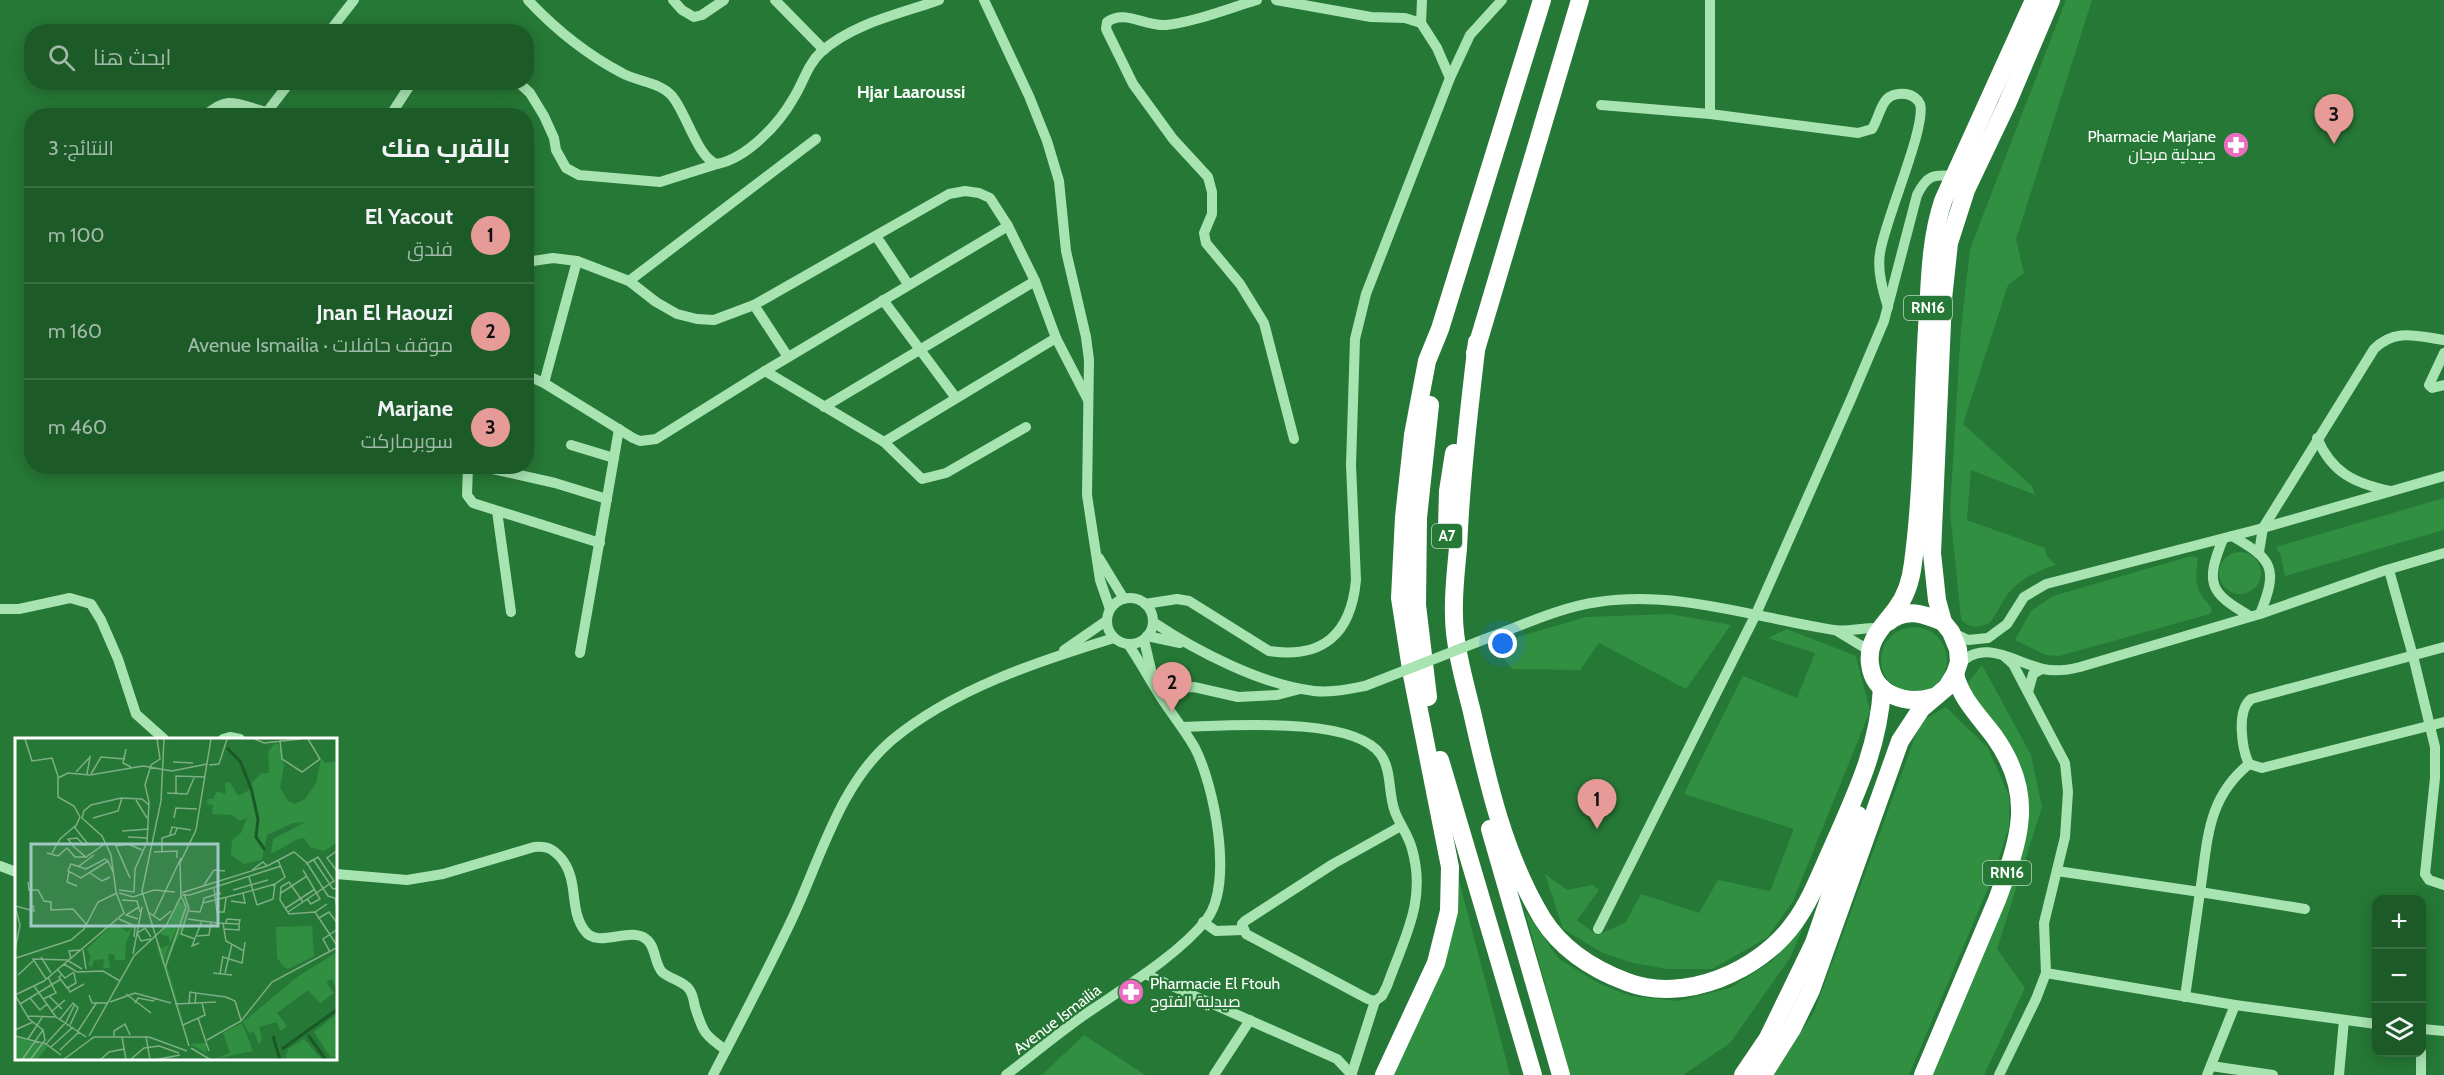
<!DOCTYPE html>
<html lang="ar">
<meta charset="utf-8">
<style>
:root{--surface:#1c5a28;--page:#296334;--text:#f1f3f6;--muted:#a0b9a8;--line:#3a6f45;--accent:#e69b98}
body{margin:0;font-family:Cabin,Cairo,sans-serif;background:var(--page);color:var(--text);direction:rtl}
.controls{position:absolute;right:18px;bottom:18px;display:grid;overflow:hidden;border-radius:12px;box-shadow:0 3px 15px #0003}
.controls button{width:54px;height:54px;display:grid;place-items:center;padding:0;border:0;border-bottom:2px solid var(--line);background:var(--surface);color:var(--text);font:30px sans-serif}
.you{position:absolute;left:1503px;top:644px;width:21px;height:21px;margin:-15px;border:4px solid #fff;border-radius:50%;background:#1a73e8;box-shadow:0 0 0 9px #1a73e833}
.badge{display:grid;place-items:center;width:39px;height:39px;border-radius:50%;background:var(--accent);color:#111;font-size:20px;font-weight:700}
.pin{position:absolute;translate:-50% -50px;filter:drop-shadow(0 2px 3px #0008)}
.pin::after{content:'';position:absolute;top:32px;width:21px;height:18px;background:inherit;clip-path:polygon(0 0,100% 0,50% 100%)}
.list{margin:0;padding:0;list-style:none}
h2{display:flex;justify-content:space-between;align-items:center;height:78px;margin:0;padding:0 24px;font-size:26px}
h2 small{font-size:20px;font-weight:400;color:var(--muted)}
.list li{display:grid;grid-template-columns:39px 1fr auto;gap:18px;align-items:center;box-sizing:border-box;height:96px;padding:0 24px;border-top:2px solid var(--line)}
.list b{display:block;font-size:22px;white-space:nowrap}
.list p{margin:0;font-size:20px;white-space:nowrap;color:var(--muted)}
.list em{font-size:20px;font-style:normal;color:var(--muted)}
.icon{flex:none;width:33px;height:33px;fill:none;stroke:currentColor;stroke-width:2;stroke-linecap:round;stroke-linejoin:round}
.map{position:relative;flex:none;width:2444px;height:1075px;overflow:hidden;direction:ltr}
.search{position:absolute;background:var(--surface);box-shadow:0 3px 15px #0003;left:24px;top:24px;width:510px;height:66px;display:flex;align-items:center;gap:15px;box-sizing:border-box;padding:0 21px;border-radius:24px;color:var(--muted);font-size:22px}
.panel{position:absolute;background:var(--surface);box-shadow:0 3px 15px #0003;left:24px;top:108px;width:510px;height:366px;border-radius:24px;direction:rtl}
.map>svg:first-child{display:block}
</style>
<div class="map">
<svg width="2444" height="1075" viewBox="0 0 2444 1075">
<rect width="100%" height="100%" fill="#267836"/>
<g fill="#318f42">
<path d="M2066,0H2092L2016,239L2024,273L2008,285L1963,424L2032,486L2035,495L1971,470L1967,520L2045,548L2047,556L2056,565C2034,572 2014,581 2002,603C1998,610 1995,616 1989,623C1979,628 1968,629 1961,619L1950,511L1961,328L1970,249Z"/>
<polygon points="2444,498 2444,530 2285,576 2281,556 2276,547"/>
<circle cx="2240" cy="573" r="21"/>
<path d="M2191,556L2198,558C2196,573 2194,585 2203,598C2207,602 2210,605 2212,610L2210,614L2059,656L2046,655L2015,640L2031,611L2053,596Z"/>
<polygon points="1670,614 1731,625 1686,689 1599,643 1580,670 1512,669 1493,644 1586,617"/>
<circle cx="1914" cy="660" r="33"/>
<polygon points="1787,629 1856,656 1870,711 1793,901 1768,937 1712,969 1667,969 1633,963 1603,953 1563,929 1545,874 1567,890 1592,885 1599,890 1577,920 1597,935 1625,923 1641,894 1699,913 1718,880 1770,891 1794,829 1684,794 1743,676 1797,698 1815,653 1768,638"/>
<polygon points="1982,665 2031,755 2042,807 1997,949 2025,988 1984,1075 1924,1075 2000,894 2019,787 1969,698 1967,684"/>
<polygon points="1946,707 1988,748 2009,796 2009,826 1994,874 1909,1075 1773,1075 1814,1012 1921,721"/>
<polygon points="1456,869 1510,1075 1393,1075"/>
<polygon points="1525,911 1559,959 1598,983 1631,996 1678,1001 1730,988 1772,961 1807,918 1790,958 1730,1043 1683,1075 1570,1075"/>
<polygon points="1084,1035 1145,1075 1042,1075"/>
</g>
<g fill="none" stroke-linecap="round" stroke-linejoin="round">
<g stroke="#a8e3b2" stroke-width="10">
<path d="M528,0C556,30 586,54 622,73C638,82 660,82 672,96C686,112 698,159 717,164C747,158 779,124 793,99C803,84 807,65 821,52C853,23 900,14 939,0"/>
<polyline points="673,0 682,10 694,17 702,15 724,0"/>
<polyline points="775,0 824,50"/>
<polyline points="984,0 1029,96 1047,141 1059,181 1066,251 1086,337 1089,360 1087,495 1100,580 1110,609"/>
<path d="M1257,0C1229,8 1195,22 1166,25C1146,27 1125,9 1107,22L1106,29L1133,84L1173,139L1208,177L1212,192V214L1204,233L1206,243L1240,284L1264,323L1294,439"/>
<polyline points="1276,0 1371,17 1405,18 1421,23 1437,48 1450,78"/>
<polyline points="1710,0 1710,114"/>
<polyline points="1421,23 1422,0"/>
<polyline points="329,32 354,0"/>
<polyline points="518,82 530,93 544,116 554,138 556,150 566,168 579,175 660,182 717,164"/>
<path d="M1601,105L1710,114L1858,133L1872,129C1882,113 1880,91 1906,94C1912,95 1917,98 1920,104C1927,126 1884,222 1880,253C1877,271 1883,291 1888,307"/>
<polyline points="267,112 290,82"/>
<path d="M205,116C229,93 239,106 267,112L273,116"/>
<polyline points="390,116 412,82"/>
<polyline points="876,236 908,284"/>
<polyline points="526,262 553,258 577,261 629,281 656,302 677,314 697,319 714,320 754,305 949,194 965,191 979,193 990,198 1008,226 1035,281 1056,338 1088,400"/>
<polyline points="629,281 816,139"/>
<polyline points="883,300 956,398"/>
<polyline points="754,305 788,357"/>
<polyline points="2444,353 2429,385 2432,388 2444,385"/>
<polyline points="765,371 884,442 922,479 946,473 1026,427"/>
<polyline points="526,375 544,383 633,438 640,441 656,439 765,371 1008,226"/>
<polyline points="544,383 577,261"/>
<polyline points="824,407 1035,281"/>
<path d="M2317,438C2332,473 2354,483 2390,491"/>
<polyline points="884,442 1056,338"/>
<polyline points="571,445 614,458"/>
<polyline points="468,466 467,495 473,503 600,543"/>
<polyline points="479,466 555,483 607,499"/>
<polyline points="497,511 511,612"/>
<path d="M2232,536C2274,560 2278,569 2260,614"/>
<path d="M2223,539C2205,583 2209,593 2250,616"/>
<path d="M2259,552L2263,528L2374,349C2395,328 2416,336 2444,340"/>
<polyline points="1099,558 1124,599"/>
<polyline points="2389,570 2413,656 2435,747 2435,778 2425,874 2429,880 2444,885"/>
<circle cx="1130" cy="621" r="23"/>
<path d="M1145,604L1177,599L1189,601L1269,651C1323,659 1351,634 1356,580L1351,465L1355,339L1366,294L1450,78L1470,35L1502,0"/>
<polyline points="0,609 19,609 70,598 91,604 101,620 118,659 136,714 164,739"/>
<path d="M1153,622C1196,651 1262,685 1314,691C1331,693 1348,689 1365,686"/>
<polyline points="1837,631 1870,651"/>
<polyline points="1951,632 1968,640 1988,638 2007,624 2024,597 2046,584 2263,528 2444,476"/>
<polyline points="1147,636 1180,643"/>
<path d="M1485,639C1521,626 1560,607 1598,602C1679,590 1755,618 1834,630C1848,632 1865,627 1880,628"/>
<polyline points="1144,640 1152,674"/>
<path d="M2444,647L2251,699C2236,711 2242,749 2249,764L2262,768L2444,722"/>
<polyline points="1064,650 1106,621"/>
<polyline points="580,653 619,429"/>
<path d="M1959,665C1983,637 2016,663 2043,669C2056,672 2068,670 2080,667L2260,614L2383,571L2444,553"/>
<polyline points="2028,692 2033,674 2042,669"/>
<polyline points="1161,697 1177,688 1194,687 1238,697 1277,695 1300,689"/>
<path d="M1182,727C1225,726 1354,715 1381,755C1392,771 1388,794 1395,812C1400,825 1409,836 1412,849C1427,901 1404,938 1387,986L1382,996L1375,1001L1368,999L1246,934L1242,924L1245,921L1333,864L1401,826"/>
<polyline points="223,739 230,737 240,739"/>
<polyline points="0,866 16,872"/>
<path d="M2057,871L2200,892C2208,841 2206,799 2249,764"/>
<path d="M336,874L407,880L443,874L534,847C547,846 552,848 561,858C580,881 568,909 585,931C598,949 630,926 646,939C656,946 654,963 662,972C670,979 683,981 689,989C693,994 694,1002 695,1007C703,1032 704,1035 726,1050"/>
<polyline points="1203,922 1216,931 1243,930"/>
<path d="M1598,929L1756,614L1851,399L1884,321L1917,195C1927,175 1933,174 1955,176"/>
<polyline points="2046,973 2235,1005 2376,1024"/>
<polyline points="1145,974 1337,1059 1352,1075"/>
<polyline points="2185,997 2200,892 2305,909"/>
<polyline points="2422,1029 2444,1031"/>
<polyline points="2421,1052 2421,1075"/>
<polyline points="2211,1066 2273,1075"/>
<polyline points="1352,1073 1375,1001"/>
<path d="M713,1075C740,1023 768,970 793,917C821,857 840,784 892,740C953,689 1039,661 1114,638"/>
<path d="M1006,1075C1035,1053 1063,1029 1093,1009C1130,984 1179,954 1207,919C1234,883 1214,785 1195,748C1186,732 1174,717 1164,702C1152,684 1141,663 1128,644"/>
<polyline points="1214,1075 1250,1020"/>
<polyline points="1999,1075 2036,999 2046,973 2044,923 2065,837 2068,792 2065,763 2013,664 2004,656"/>
<polyline points="2207,1075 2235,1005"/>
<polyline points="2339,1075 2344,1020"/>
</g>
<g stroke="#fff" stroke-width="18">
<path d="M1477,342C1469,410 1461,479 1458,548C1456,570 1453,594 1454,616C1454,645 1465,684 1472,712C1488,783 1504,855 1542,918C1562,950 1592,969 1627,982C1684,1004 1760,971 1794,923C1811,900 1821,872 1833,846C1856,794 1879,746 1882,688"/>
<polyline points="1475,353 1580,0"/>
<polyline points="1447,527 1448,491 1454,453"/>
<path d="M1888,622C1906,607 1924,614 1943,622"/>
<polyline points="1428,697 1417,605 1418,518 1430,405"/>
<path d="M1933,697C1907,705 1874,696 1870,664C1867,639 1883,627 1896,609C1907,595 1911,580 1913,563C1924,480 1922,396 1928,313C1930,275 1931,237 1943,201L2034,0"/>
<polyline points="1440,760 1533,1075"/>
<polyline points="1490,829 1561,1075"/>
<polyline points="1384,1075 1436,963 1449,911 1450,867 1412,675 1400,598 1404,517 1413,435 1427,361 1440,329 1542,0"/>
<polyline points="1743,1075 1768,1038 1814,943 1858,815"/>
<polyline points="1763,1075 1792,1029 1811,990 1900,741 1921,709 1947,687 1955,674 1959,662 1958,649 1951,632 1943,622 1937,600 1932,553 1943,299 1949,243 1966,190 2007,104 2051,0"/>
<path d="M1923,1075L1997,900C2020,838 2036,795 1994,736C1979,716 1961,699 1955,674"/>
</g>
<polyline stroke="#a8e3b2" stroke-width="10" points="1365,686 1485,639"/>
</g>
<defs>
<g id="pharmacy-disc" transform="scale(1.35)"><circle r="9.5" fill="#eb6dc0" stroke="#267836"/><path d="M-2-6h4v4h4v4h-4v4h-4v-4h-4v-4h4Z" fill="#fff"/></g>
</defs>
<g fill-rule="evenodd">
<use href="#pharmacy-disc" x="2236" y="145"/>
<use href="#pharmacy-disc" x="1131" y="992"/>
</g>
<g text-anchor="middle" stroke-width="4.5" stroke-linejoin="round" paint-order="stroke">
<g fill="#267836" stroke="#bed6c3" stroke-width="1.5">
<rect x="1904" y="296" width="48" height="24" rx="4.5"/>
<rect x="1432" y="524" width="30" height="24" rx="4.5"/>
<rect x="1983" y="861" width="48" height="24" rx="4.5"/>
</g>
<g font-size="15" font-weight="bold" fill="#fff">
<text x="1928" y="313">RN16</text>
<text x="1447" y="541">A7</text>
<text x="2007" y="878">RN16</text>
</g>
<g font-size="16" fill="#fff" stroke="#267836" text-anchor="end">
<text x="2216" y="142">Pharmacie Marjane<tspan x="2216" dy="18">صيدلية مرجان</tspan></text>
<text x="1150" y="989" text-anchor="start">Pharmacie El Ftouh<tspan x="1150" dy="18">صيدلية الفتوح</tspan></text>
</g>
<g font-size="16" fill="#fff" stroke="#267836">
<text transform="translate(1057 1019) rotate(-37)" y="6">Avenue Ismailia</text>
</g>
<g font-size="18" font-weight="bold" fill="#fff" stroke="#267836">
<text x="911" y="98">Hjar Laaroussi</text>
</g>
</g>
<g transform="translate(15 738)">
<rect width="322" height="322" fill="#267836"/>
<path d="M260,5L264,7L269,27L265,50L273,63L280,66L290,61L301,45L306,21L310,25L322,23V105L309,113L295,109L289,100L283,101L256,116L258,101L291,84L278,85L252,97L247,122L229,126L216,117L217,102L226,95L232,80L225,83L217,77L197,76L198,67L192,66V61H198L202,53L211,57L210,45L215,44L223,58L236,51L235,47L246,35H254L253,14ZM168,157L173,168L171,182L151,225L175,306L191,305V315L175,306L151,231V221L153,214L170,173L152,212L148,228L142,208L148,210L155,206L154,199L145,196L155,184L163,161L171,169ZM99,185L112,194L118,188L111,205L110,222H100L99,216H93L95,230H88L89,221L79,222L77,229L73,227L76,219L72,211ZM297,188L299,218L273,231L269,229L262,220L261,189ZM322,214V252L317,241L311,244L319,255L305,265L293,252L262,275L272,288L265,293L262,284L244,289L247,301L244,307L239,294L234,295L228,284L282,239ZM322,276V317L316,320L299,294ZM227,285L238,313L199,321L215,315L208,295ZM0,299L33,308L22,322H0ZM289,301L307,322H270L273,311Z" fill="#318f42"/>
<path fill="none" stroke="#1a5927" stroke-width="3" d="M212,10L225,23L236,50L243,81L241,99L250,112M293,297L311,322M258,298L265,322M267,311L323,271"/>
<path fill="none" stroke="#7dae86" stroke-width="1.5" d="M10,1L17,23L37,20L43,38V59L59,68L65,79M149,1L146,63L127,153L174,308M240,1L249,5L285,1M265,2L267,21L287,34L305,21L293,1M111,11L108,25L116,29M158,24L178,25M194,27L204,26L212,1M61,34L75,19L72,36M76,36L86,19L110,21M43,40L53,35L75,37L128,28L157,33L192,26M152,55L172,56L179,40M161,55V38L190,39M121,62L132,80M65,79L60,90L73,106L69,107L62,100L53,101L58,108L71,119L91,105M78,80L103,73L107,60M159,80L161,70L182,71M107,93L134,91M155,97L157,89L176,92M113,99L133,100M323,112L312,120L323,134M139,114L162,113V120M32,115L43,118L52,110L60,119H70M37,115L45,101L60,88M147,115V100L160,96L162,90M298,121L318,151L323,150M93,123L66,140L53,133L56,126L71,131L90,121L93,123L98,134M64,128L79,117M237,132L248,124L252,128M288,132L305,161L296,166L292,161M54,134L52,144L62,148M75,135L87,143L95,139M234,139L242,167M115,140L101,108L113,106L127,112M13,144L14,152H23L29,163L36,164V172L58,171L72,187M189,147L199,132L210,133M199,150L202,174H209L211,160M104,152L119,154L120,131L132,104L134,64L130,47L136,27L145,21L142,1M218,152L253,142M104,155L118,159L139,152L160,154M166,155L252,128L279,114L292,125L313,158L320,160L323,173M206,155L189,160L188,165L228,155M266,155L292,138M169,156L174,170L166,196L180,201M167,157H175L266,128M107,162L122,163L125,174M216,163L230,165L228,155L260,146L270,139L263,122M288,164L274,144L266,149L265,162L274,176L300,174L312,166M242,167L258,161L260,146M0,168L5,187L0,212M0,168L19,173L18,167M271,170L300,151M174,173L185,174L188,165M133,174L145,182L156,173M273,174L319,143L303,119L291,126M300,174L323,209M139,177L166,120M304,180L314,174L323,186M104,181L120,188L119,199M123,181L111,177L124,169M173,181L202,185L224,186L225,182L212,181L211,185M208,185L211,203L229,213M209,191L224,192V186M182,198L194,197L196,184M136,201L126,203L122,195L130,190L136,199M184,205L177,208L187,183M68,212L71,231M315,214L308,201L323,191M118,216L127,169M26,219L36,235M208,219L227,225L230,204M1,220L56,202L69,191L83,164L102,155M56,221L54,213L65,212M49,226L62,234L88,233L105,243M150,230L171,169L166,158M42,231L50,240L59,234M198,235L217,237M210,235L217,206M205,236L208,218M3,237L18,223M46,237L44,239L52,250L61,245L59,235M31,241L18,221L52,222L67,231M19,248L41,279M53,250L55,254L69,246M111,256L136,275M0,257L29,243L109,175L101,154L96,117L87,98L67,80L69,73L76,67L106,60L127,61L134,67M0,257L14,281L28,292L7,322M74,257L77,265H93M34,258L47,271M15,260L25,272L32,266M28,261L41,255L33,239M95,264L120,255L156,265M120,265L123,260L138,263L141,260M5,266L46,241M160,266L201,264M174,266L175,254L181,255M180,266L181,255L211,259L220,263L226,282M36,274L50,262M12,278L41,279L71,299M183,280L194,313M45,281L58,265L63,270L55,287M168,287L190,277L187,265M0,292L18,284M63,293L82,264M0,298L31,306L46,317M74,298L119,218L151,188L166,158L165,125L181,92L196,1M99,298V293L110,286L115,297M131,298L135,322M107,299L111,322M13,301L28,278M192,302L226,283L257,244L323,209M31,306L51,284L60,266M36,309L58,289M176,310L196,322M45,312L64,294M15,322L30,302L28,292M48,322L79,299H134L172,313M85,322L94,314L109,311M115,322L129,310L144,308L164,315M139,322L165,317"/>
<path fill="#9fc8c5" fill-opacity="0.15" stroke="#9fc8c5" stroke-width="3" d="M16,106H203V188H16Z"/>
<rect width="322" height="322" fill="none" stroke="#fff" stroke-width="3"/>
</g>
</svg>
<div class="controls">
<button>+</button>
<button>−</button>
<button><svg class="icon" aria-label="layers" viewBox="0 0 24 24"><path d="M12 4l9 5-9 5-9-5zM3 14l9 5 9-5"/></svg></button>
</div>
<div class="you"></div>
<div class="pin badge" style="left:1597px;top:829px">1</div>
<div class="pin badge" style="left:1172px;top:712px">2</div>
<div class="pin badge" style="left:2334px;top:144px">3</div>
<div class="search"><svg class="icon" aria-label="search" viewBox="0 0 24 24"><circle cx="10" cy="10" r="6"/><path d="M15 15l6 6"/></svg>ابحث هنا</div>
<section class="panel">
<h2>بالقرب منك<small>النتائج: 3</small></h2>
<ul class="list">
<li><span class="badge">1</span><div><b>El Yacout</b><p>فندق</p></div><em>100 m</em></li>
<li><span class="badge">2</span><div><b>Jnan El Haouzi</b><p>موقف حافلات · Avenue Ismailia</p></div><em>160 m</em></li>
<li><span class="badge">3</span><div><b>Marjane</b><p>سوبرماركت</p></div><em>460 m</em></li>
</ul>
</section>
</div>
